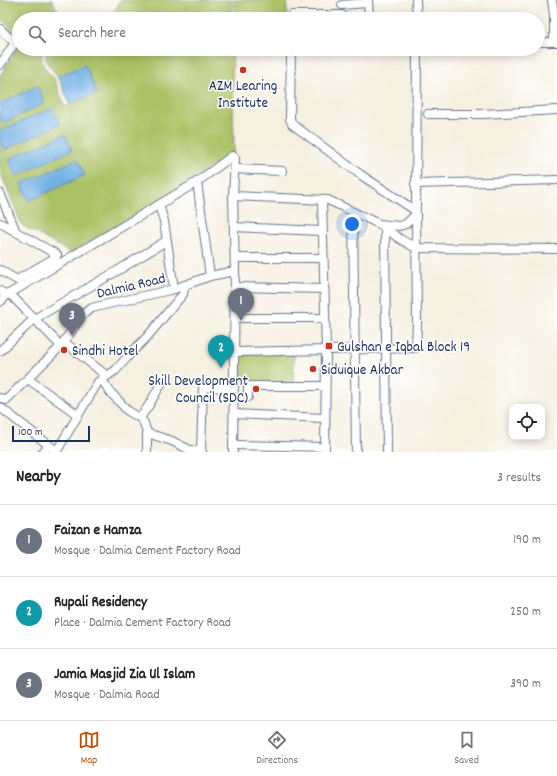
<!DOCTYPE html>
<meta charset="utf-8">
<style>
:root{--surface:#fff;--page:#f2f2f2;--text:#222;--muted:#767676;--line:#e0e0e0;--accent:#b45309}
body{margin:0;font-family:Dekko,sans-serif;background:var(--page);color:var(--text)}
.controls{position:absolute;right:12px;bottom:12px;display:grid;overflow:hidden;border-radius:8px;box-shadow:0 2px 10px #0003}
.controls button{width:36px;height:36px;display:grid;place-items:center;padding:0;border:0;border-bottom:1px solid var(--line);background:var(--surface);color:var(--text);font:20px sans-serif}
.scale{position:absolute;left:12px;bottom:10px;width:78px;box-sizing:border-box;padding-left:4px;border:2px solid #1b2f5e;border-top:0;font-size:11px;line-height:14px;white-space:nowrap;color:#1b2f5e;-webkit-text-stroke:3px #fff;paint-order:stroke}
.you{position:absolute;left:352px;top:224px;width:14px;height:14px;margin:-10px;border:3px solid #fff;border-radius:50%;background:#1a73e8;box-shadow:0 0 0 6px #1a73e833}
.badge{display:grid;place-items:center;width:26px;height:26px;border-radius:50%;background:var(--accent);color:#fff;font-size:13px;font-weight:700}
.pin{position:absolute;translate:-50% -33px;filter:drop-shadow(0 1px 2px #0008)}
.pin::after{content:'';position:absolute;top:21px;width:14px;height:12px;background:inherit;clip-path:polygon(0 0,100% 0,50% 100%)}
.list{margin:0;padding:0;list-style:none}
h2{display:flex;justify-content:space-between;align-items:center;height:52px;margin:0;padding:0 16px;font-size:17px}
h2 small{font-size:13px;font-weight:400;color:var(--muted)}
.list li{display:grid;grid-template-columns:26px 1fr auto;gap:12px;align-items:center;box-sizing:border-box;height:72px;padding:0 16px;border-top:1px solid var(--line)}
.list b{display:block;font-size:15px;white-space:nowrap}
.list p{margin:0;font-size:13px;white-space:nowrap;color:var(--muted)}
.list em{font-size:13px;font-style:normal;color:var(--muted)}
.icon{flex:none;width:22px;height:22px;fill:none;stroke:currentColor;stroke-width:2;stroke-linecap:round;stroke-linejoin:round}
.map{position:relative;flex:none;width:557px;height:452px;overflow:hidden}
.search{position:absolute;background:var(--surface);box-shadow:0 2px 10px #0003;left:12px;right:12px;top:12px;height:44px;display:flex;align-items:center;gap:10px;box-sizing:border-box;padding:0 14px;border-radius:22px;color:var(--muted);font-size:15px}
.sheet{height:268px;background:var(--surface)}
nav{display:flex;justify-content:space-around;align-items:center;box-sizing:border-box;height:56px;border-top:1px solid var(--line);background:var(--surface);font-size:11px;color:var(--muted)}
nav a{display:grid;justify-items:center;gap:2px}
nav .on{color:var(--accent)}
.map>svg:first-child{display:block}
</style>
<div class="map">
<svg width="557" height="452" viewBox="0 0 557 452">
<rect width="100%" height="100%" fill="#fff"/>
<filter id="ink" filterUnits="userSpaceOnUse"><feTurbulence type="fractalNoise" baseFrequency=".025" numOctaves="2"/><feDisplacementMap in="SourceGraphic" scale="8" xChannelSelector="R" yChannelSelector="G"/><feConvolveMatrix kernelMatrix="1 2 1 2 8 2 1 2 1" color-interpolation-filters="sRGB"/></filter>
<filter id="wash" filterUnits="userSpaceOnUse"><feTurbulence type="fractalNoise" baseFrequency=".012" numOctaves="4" result="noise"/><feDisplacementMap in="SourceGraphic" scale="16" xChannelSelector="R" yChannelSelector="G"/><feGaussianBlur stdDeviation="0.9" result="paint"/><feColorMatrix in="noise" values="0 0 0 0 0 0 0 0 0 0 0 0 0 0 0 0 0 1.4 0 .05"/><feComposite in="paint" operator="in"/></filter>
<g filter="url(#wash)">
<rect width="100%" height="100%" fill="#f5f0e0"/>
<g fill="#acc165" stroke="#647862">
<path d="M0,0H52L60,16V19H19V49H43L41,58L42,62L47,71L54,78L65,107L70,104C66,95 63,86 58,77C52,66 43,66 47,49H232L234,152L153,205L71,253L22,225L0,171V76L18,46L19,37L0,18Z"/>
<polygon points="121,0 231,0 231,19 106,19 117,7"/>
<polygon points="233,0 286,0 288,19 234,19"/>
<polygon points="294,353 293,384 239,383 239,354"/>
</g>
<g fill="#72b0e5" stroke="#4670a2">
<polygon points="85,65 97,93 70,104 58,76"/>
<polygon points="37,86 45,103 3,123 0,117 0,104"/>
<polygon points="52,108 60,124 4,150 0,142 0,131"/>
<polygon points="65,134 72,150 16,176 9,159"/>
<polygon points="77,159 85,175 29,201 21,184"/>
</g>
</g>
<g filter="url(#ink)">
<g fill="none" stroke-linecap="round" stroke-linejoin="round">
<g stroke="#67738c" stroke-width="10">
<g id="minor">
<polyline points="368,0 369,19"/>
<polyline points="416,0 417,19"/>
<polyline points="552,0 554,15 554,42"/>
<polyline points="342,5 368,3"/>
<polyline points="292,15 342,15"/>
<polyline points="0,29 12,40 14,44 0,65"/>
<polyline points="538,42 557,42"/>
<polyline points="291,49 290,116 290,119 292,124 361,175 416,211"/>
<polyline points="428,114 483,114 557,110"/>
<polyline points="234,169 282,171"/>
<polyline points="197,182 210,276"/>
<polyline points="415,184 557,180"/>
<polyline points="0,193 16,232"/>
<polyline points="233,196 328,200 379,224 399,226 406,224 416,214 417,49"/>
<polyline points="322,199 326,350 325,452"/>
<polyline points="159,205 164,221 174,289"/>
<polyline points="353,212 356,452"/>
<polyline points="0,223 56,254 57,255 56,257 17,280 0,270"/>
<polyline points="382,226 400,239 416,248 557,249"/>
<polyline points="234,227 322,231"/>
<polyline points="385,229 387,452"/>
<polyline points="235,258 323,258"/>
<polyline points="235,287 324,289"/>
<polyline points="0,291 7,295"/>
<polyline points="10,294 61,346"/>
<polyline points="0,302 7,295 197,182 232,156 233,156 235,158 233,196 235,271 233,452"/>
<polyline points="235,318 325,318"/>
<polyline points="64,342 107,376"/>
<polyline points="0,351 34,319 117,271 166,241"/>
<polyline points="234,352 416,348 417,322 416,214"/>
<polyline points="28,379 78,415"/>
<polyline points="102,380 111,393 128,411 140,418 144,423 147,433 172,441 190,450 202,452"/>
<polyline points="248,397 248,386 325,386"/>
<polyline points="0,398 6,400 61,346 83,314 92,308 104,305 174,289 210,276 235,271"/>
<polyline points="1,408 54,449 57,450 58,449 98,382 116,370 130,354 147,337 183,294 185,285"/>
<polyline points="234,414 325,418"/>
<polyline points="140,418 149,405 161,384"/>
<polyline points="147,433 147,452"/>
<polyline points="234,445 325,447"/>
<polyline points="43,452 49,445"/>
<polyline points="201,452 203,387 234,388"/>
</g>
</g>
<use href="#minor" stroke="#fff" stroke-width="8"/>
</g>
</g>
<g fill="#c8321e" stroke="#fff" stroke-width="1.5">
<circle cx="243" cy="70" r="4"/>
<rect x="325" y="342" width="8" height="8" rx="2"/>
<circle cx="64" cy="350" r="4"/>
<circle cx="313" cy="369" r="4"/>
<circle cx="256" cy="389" r="4"/>
</g>
<g text-anchor="middle" stroke-width="3" stroke-linejoin="round" paint-order="stroke">
<g font-size="15" fill="#1b2f5e" stroke="#fff" text-anchor="start">
<text x="243" y="90" text-anchor="middle">AZM Learing<tspan x="243" dy="17">Institute</tspan></text>
<text x="337" y="351">Gulshan e Iqbal Block 19</text>
<text x="72" y="355">Sindhi Hotel</text>
<text x="321" y="374">Siduique Akbar</text>
<text x="248" y="385" text-anchor="end">Skill Development<tspan x="248" dy="17">Council (SDC)</tspan></text>
</g>
<g font-size="15" fill="#1b2f5e" stroke="#fff">
<text transform="translate(131 285) rotate(-13)" y="5">Dalmia Road</text>
</g>
</g>
</svg>
<div class="controls">
<button><svg class="icon" aria-label="locate" viewBox="0 0 24 24"><circle cx="12" cy="12" r="6"/><path d="M12 2v4M12 18v4M2 12h4M18 12h4"/></svg></button>
</div>
<div class="scale">100 m</div>
<div class="you"></div>
<div class="pin badge" style="left:241px;top:321px;background:#6b7280">1</div>
<div class="pin badge" style="left:221px;top:368px;background:#0f9aa8">2</div>
<div class="pin badge" style="left:72px;top:336px;background:#6b7280">3</div>
<div class="search"><svg class="icon" aria-label="search" viewBox="0 0 24 24"><circle cx="10" cy="10" r="6"/><path d="M15 15l6 6"/></svg>Search here</div>
</div>
<section class="sheet">
<h2>Nearby<small>3 results</small></h2>
<ul class="list">
<li><span class="badge" style="background:#6b7280">1</span><div><b>Faizan e Hamza</b><p>Mosque · Dalmia Cement Factory Road</p></div><em>190 m</em></li>
<li><span class="badge" style="background:#0f9aa8">2</span><div><b>Rupali Residency</b><p>Place · Dalmia Cement Factory Road</p></div><em>250 m</em></li>
<li><span class="badge" style="background:#6b7280">3</span><div><b>Jamia Masjid Zia Ul Islam</b><p>Mosque · Dalmia Road</p></div><em>390 m</em></li>
</ul>
</section>
<nav>
<a class="on"><svg class="icon" aria-label="map" viewBox="0 0 24 24"><path d="M3 6l6-2 6 2 6-2v14l-6 2-6-2-6 2zM9 4v14M15 6v14"/></svg>Map</a>
<a><svg class="icon" aria-label="directions" viewBox="0 0 24 24"><path d="M12 3l9 9-9 9-9-9zM9 14v-3h6M13 9l2 2-2 2"/></svg>Directions</a>
<a><svg class="icon" aria-label="saved" viewBox="0 0 24 24"><path d="M7 4h10v16l-5-4-5 4z"/></svg>Saved</a>
</nav>
